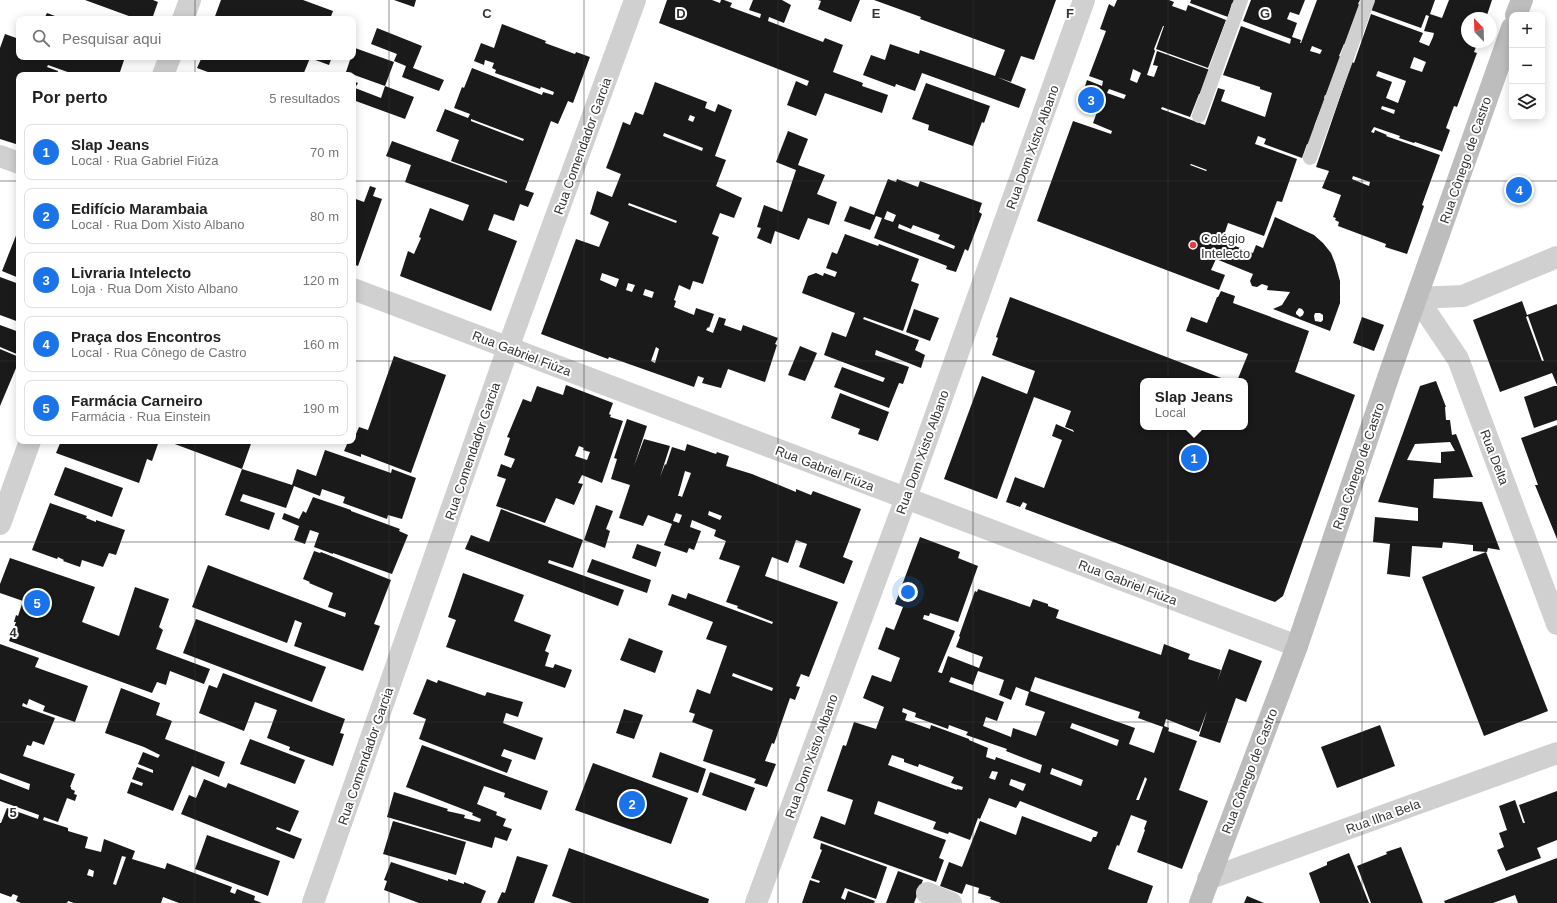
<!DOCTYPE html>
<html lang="pt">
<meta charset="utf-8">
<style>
:root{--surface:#fff;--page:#f2f2f2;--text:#222;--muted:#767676;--line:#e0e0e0;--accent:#1a73e8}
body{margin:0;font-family:Helvetica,sans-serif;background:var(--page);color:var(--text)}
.controls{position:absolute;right:12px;top:12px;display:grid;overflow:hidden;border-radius:8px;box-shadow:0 2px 10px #0003}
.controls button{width:36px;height:36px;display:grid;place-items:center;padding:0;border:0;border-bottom:1px solid var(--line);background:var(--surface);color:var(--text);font:20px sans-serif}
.compass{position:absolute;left:1461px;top:12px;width:36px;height:36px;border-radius:50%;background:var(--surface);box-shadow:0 2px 10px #0003;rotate:337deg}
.you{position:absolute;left:908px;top:592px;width:14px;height:14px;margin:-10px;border:3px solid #fff;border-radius:50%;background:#1a73e8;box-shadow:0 0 0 6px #1a73e833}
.badge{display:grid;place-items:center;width:26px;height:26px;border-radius:50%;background:var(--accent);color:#fff;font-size:13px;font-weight:700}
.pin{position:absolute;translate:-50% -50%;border:2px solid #fff;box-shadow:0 1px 4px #0006}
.popup{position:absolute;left:1140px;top:378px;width:108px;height:52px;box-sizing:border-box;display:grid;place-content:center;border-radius:8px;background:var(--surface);filter:drop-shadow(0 1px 3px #0005);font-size:13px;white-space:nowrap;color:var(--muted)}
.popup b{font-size:15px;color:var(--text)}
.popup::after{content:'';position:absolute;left:50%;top:100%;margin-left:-8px;border:8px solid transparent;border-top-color:var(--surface)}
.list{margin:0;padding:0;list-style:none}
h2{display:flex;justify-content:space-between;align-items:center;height:52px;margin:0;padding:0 16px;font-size:17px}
h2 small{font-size:13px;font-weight:400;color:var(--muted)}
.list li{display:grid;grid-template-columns:26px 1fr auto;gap:12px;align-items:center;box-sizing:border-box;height:56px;margin:0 8px 8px;padding:0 8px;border:1px solid var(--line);border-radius:8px}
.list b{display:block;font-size:15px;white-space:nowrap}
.list p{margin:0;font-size:13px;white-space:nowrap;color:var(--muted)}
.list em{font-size:13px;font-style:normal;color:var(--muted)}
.icon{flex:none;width:22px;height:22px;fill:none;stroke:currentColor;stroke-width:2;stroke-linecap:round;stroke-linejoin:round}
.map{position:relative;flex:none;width:1557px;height:903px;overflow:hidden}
.search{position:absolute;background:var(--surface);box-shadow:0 2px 10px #0003;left:16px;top:16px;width:340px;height:44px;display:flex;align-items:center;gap:10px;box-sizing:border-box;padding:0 14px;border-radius:8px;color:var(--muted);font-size:15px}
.panel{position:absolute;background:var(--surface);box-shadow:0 2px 10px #0003;left:16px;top:72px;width:340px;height:372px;border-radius:8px}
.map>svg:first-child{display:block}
</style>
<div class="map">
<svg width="1557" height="903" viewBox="0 0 1557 903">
<rect width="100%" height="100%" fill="#fff"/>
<g fill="#1a1a1a" fill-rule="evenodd">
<polygon points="85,0 153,0 158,2 152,19 137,19"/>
<polygon points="221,0 303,0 333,11 330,19 214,19"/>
<polygon points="394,0 416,0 414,7"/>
<polygon points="667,0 712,0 720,3 721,0 724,0 732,3 730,7 760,18 761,14 749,10 753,0 782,0 791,5 784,23 769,17 768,21 823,42 825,38 843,45 833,72 863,83 862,86 888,95 882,113 825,93 816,116 787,105 796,81 807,86 809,81 659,23"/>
<polygon points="818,0 860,0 851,22 818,9 821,1"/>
<polygon points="874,0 1056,0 1034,60 1021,56 1011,82 997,77 1026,89 1019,108 922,73 915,91 896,84 895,87 863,75 871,55 885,60 890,44 919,54 920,50 995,76 1005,50 920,19 921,17"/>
<path d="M1117,0H1169L1174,2L1172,6L1186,11L1188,5L1226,20L1208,68L1156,49L1164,26H1163L1154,49L1155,51L1147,75L1154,77L1158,66L1153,65L1157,51L1210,70L1201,94H1199L1190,117L1162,107L1161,109L1205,125L1218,88L1225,90L1221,101L1265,117L1272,93L1260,89V87L1223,75L1241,26L1290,44L1291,39L1243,21L1251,0H1305L1299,15L1290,12L1287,19L1297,23L1292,37L1301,40L1300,43H1301L1317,0H1360L1358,4L1360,5L1346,45L1344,44L1339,56L1341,57L1328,96L1325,95L1324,98L1325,99L1315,124L1310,146L1307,144L1302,158L1264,144L1266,139L1258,136L1255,144L1297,159L1282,202L1277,201L1264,236L1228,223L1222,241L1253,253L1256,245L1263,248L1275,217L1314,235L1323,243L1331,253L1335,263L1340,281V303L1330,331L1273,309L1282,305L1290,292L1267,290L1268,286L1262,284L1257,287L1252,286L1250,281L1253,274L1216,259L1211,270L1225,275L1219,290L1037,221L1073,121L1111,134L1112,131L1093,123L1097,112L1079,105L1087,80L1102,86L1103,81L1089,76L1106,31L1100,29L1109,4L1114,7ZM1312,46L1322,50L1320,54L1310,51ZM1133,69L1141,73L1137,83L1130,80ZM1109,89L1126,95L1124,99L1107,93ZM1191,164L1207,170L1206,171L1190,165ZM1299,308L1302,309L1304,312L1303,315L1300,317L1296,314V312ZM1315,313H1320L1323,315V320L1321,322L1315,321L1314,316Z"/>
<polygon points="1191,0 1236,0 1235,4 1232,3 1228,17 1190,3"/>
<path d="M1374,0H1435L1430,14L1442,18L1449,0H1492L1486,18H1467V42H1478L1474,52L1477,53L1457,107L1454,106L1446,128L1450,130L1442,152L1441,151L1415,142L1414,143L1399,138L1400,136L1374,127L1371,132L1374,133L1375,130L1387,135L1386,136L1440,155L1422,205L1424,206L1407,254L1385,247L1386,244L1338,226L1339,222L1335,220L1336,218L1333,217L1341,195L1322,188L1329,171L1316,167L1352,62L1354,63L1371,14L1423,33L1419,42L1429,46L1433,37L1434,33L1424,31L1429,16L1426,15L1421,28L1371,10ZM1414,57L1426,62L1422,72L1410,68ZM1378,71L1406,81L1398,103L1386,98L1392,82L1376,76ZM1382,106L1395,110L1394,114L1381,109ZM1353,176L1370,182L1369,186L1352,179Z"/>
<polygon points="47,13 63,19 44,19"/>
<path d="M502,24L546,41L545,43L575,54L576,52L590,57L573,103L568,101L558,124L551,121L525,190L534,193L528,207L520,204L514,221L494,214L488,230L517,241L491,311L400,276L408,251L414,254L421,238L419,237L430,208L463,221L469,205L405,182L411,165L386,156L392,141L507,183V181L451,161L459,140L436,131L445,109L468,118L470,114L454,108L462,87L464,88L472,68L542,95L543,92L553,95L554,92L541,87L540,89L495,73L496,70L492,68L494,63L485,60L484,65L474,61L481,43L494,48ZM471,119L524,139L523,141L471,121Z"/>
<polygon points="377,28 422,46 413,68 444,80 439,91 402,77 406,66 394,61 397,54 371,44"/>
<polygon points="5,34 19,39 19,57 125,57 119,75 76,75 48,65 47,67 58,71 57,75 19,75 19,145 0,139 0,48"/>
<polygon points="355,48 394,62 385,86 414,97 405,119 353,100 353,81 358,83 355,88 381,98 385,86 346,72 351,57 353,57"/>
<polygon points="202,57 332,57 329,65 310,58 303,75 216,75 197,68"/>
<path d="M655,82L707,102L705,108L715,112L718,104L732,110L715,156L726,160L716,186L742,198L734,218L720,213L712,234L719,237L703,284L693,281L690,290L679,285L674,300L676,301L674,307L694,315L696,308L714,314L709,328L708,327L706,330L713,333L719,317L726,319L724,325L741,331L743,325L778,338L775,344L777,345L765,382L728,369L721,388L702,383L704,378L698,376L694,387L609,357L608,359L541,334L576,239L599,247L609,222L590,214L597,191L612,197L621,174L606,168L614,147L623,122L630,125L635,112L643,115ZM690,115L695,117L693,122L688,120ZM664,133L703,148L702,151L663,136ZM629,203L677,221L676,223L628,205ZM602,273L619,279L616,287L600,280ZM628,283L635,285L632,292L626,290ZM645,289L654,292L652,298L643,295ZM656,347L659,349L655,363L651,361Z"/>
<polygon points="926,83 990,106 984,123 982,122 973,146 928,130 929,125 912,119"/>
<polygon points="788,131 808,139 798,165 825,175 817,194 837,202 829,225 808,218 799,240 775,231 771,244 757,238 761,228 757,227 764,205 782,212 796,170 776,162"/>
<path d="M888,179L896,182L897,179L918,187L920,181L982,203L979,212L982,214L968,251L965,249L956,272L946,269L947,266L874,238L882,218L876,216L870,230L844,221L850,206L874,215ZM887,211L896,215L893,222L884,219ZM899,224L911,229L913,225L940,235L938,239L955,246L954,249L898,228Z"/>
<polygon points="370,186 376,188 373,196 382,199 358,266 353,264 353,198 364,202"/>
<polygon points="19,228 19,278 2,271"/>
<polygon points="845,234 878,246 879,244 919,259 911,281 919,284 903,331 864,317 863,319 919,340 915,350 925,355 921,368 876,350 875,355 909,367 903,384 899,383 889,408 834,387 842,367 883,382 885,378 824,355 832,332 846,337 855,313 802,293 808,276 816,273 823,276 824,273 835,277 837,272 826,268 832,252 837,254"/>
<polygon points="0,277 19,284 19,322 0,315"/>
<polygon points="1221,291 1235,296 1233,303 1309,331 1295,372 1355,395 1283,596 1275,602 1025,509 1027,504 1023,502 1020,507 1006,502 1015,477 1044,488 1062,440 1052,436 1056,424 1074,432 1073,430 1065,427 1071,411 1034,397 997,499 944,479 982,376 1027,394 1035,371 992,355 998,338 996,337 1010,297 1229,381 1143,381 1143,427 1245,427 1245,381 1237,381 1248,354 1186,331 1191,317 1207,323 1217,297 1218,297"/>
<path d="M1522,301L1527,315L1557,304V385L1552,373L1500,392L1473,320ZM1528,316L1544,361H1542L1526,317Z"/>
<polygon points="914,309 939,318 930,341 906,332"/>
<polygon points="1362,317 1384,325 1374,351 1353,343"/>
<polygon points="0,325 19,332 19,355 0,347"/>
<polygon points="800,346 817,353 805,381 788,375"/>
<polygon points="0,349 19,357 19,361 0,406"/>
<polygon points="394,356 446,375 411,473 361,454 361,457 344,451 348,442 352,443 359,427 368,430"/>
<path d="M1436,381L1446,407H1445L1446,420H1450L1452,435L1456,434L1473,477L1434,479L1433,498L1482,502L1500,550L1488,548L1487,552L1473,551V545L1443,542L1442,548L1412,546L1410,577L1387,574L1390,544L1373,542L1375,517L1418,521V508L1378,502L1420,386ZM1450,442L1455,451L1441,452V463L1407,460L1415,444Z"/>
<path d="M566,385L613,403L609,414L611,415L610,417L623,421L602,483L582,475L578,483L583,484L574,505L556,498L545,523L496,506L506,479L497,476L501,464L511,468L515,459L504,455L510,438L507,437L523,399L531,402L537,386L563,395ZM579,446L584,448L583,450L590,452L587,460L575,456Z"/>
<polygon points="1554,386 1557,386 1557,420 1534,428 1524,397"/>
<polygon points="840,393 889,412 878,441 858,434 860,429 831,418"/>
<path d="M627,419L647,426L634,466L644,439L670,446L660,477L665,464L666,465L672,447L685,451L687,444L716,454L717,452L729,456L726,466L752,474L796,492V489L811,495L813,491L861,509L843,557L853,561L844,584L799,567L807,544L796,540L788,563L772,557L765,576L838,602L809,677L801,674L796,686L800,687L795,700L790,698L774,744L772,743L765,761L776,764L767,787L754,783L756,779L703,761L713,730L692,722L695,714L689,712L697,689L710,694L727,646L706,639L713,622L668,605L672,594L686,599L688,593L772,624L773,622L737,608L738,606L726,602L740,566L719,559L726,541L714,536L716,530L692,520L690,527L701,531L694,550L689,548L687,553L664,545L672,524L648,515L643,526L619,518L630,485L611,479L617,459L614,458ZM685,471L691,473L682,497L680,496H678ZM709,511L722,516L720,520L708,515ZM676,513L682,515L679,523L673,521ZM733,673L773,688L772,691L732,676Z"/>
<polygon points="1557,425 1557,539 1535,485 1538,485 1521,438"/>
<polygon points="61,441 159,441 152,461 147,459 139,483 56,453"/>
<polygon points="173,441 252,441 242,469 292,485 297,469 316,476 325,450 391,473 392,469 416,478 402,519 388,515 387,519 343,503 345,497 322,489 320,496 294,486 286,508 243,494 240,501 275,513 269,530 225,515 242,469 172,443"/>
<polygon points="65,467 123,488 112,517 54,495"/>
<polygon points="313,497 351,510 351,511 400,529 399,531 408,535 392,574 333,553 333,554 314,547 319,533 310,530 305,544 294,540 299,526 282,519 284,513 299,519 303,511 306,513"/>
<polygon points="50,503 87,516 86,518 96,522 96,520 125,530 116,555 109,553 103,567 82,560 80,567 63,561 64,560 58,557 57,559 32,550"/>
<polygon points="596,505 613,511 606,529 610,531 605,548 584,540"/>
<polygon points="501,509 583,540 573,568 549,560 548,563 624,590 618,606 465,549 471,535 489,542"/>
<path d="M920,537L960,552L958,558L978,566L958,622L930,613L929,616L924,615L923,619L955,631L938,672L941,673H942L948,656L979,668L983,657L956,647L960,637L959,636L975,591L977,592L978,589L1030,607L1033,599L1048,604V606L1059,610L1056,618L1161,655L1164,644L1190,654L1188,659L1221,670L1217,682L1229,649L1262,661L1246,702L1236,698L1220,743L1199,736L1207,711L1199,732L1166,719L1164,726L1169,728L1168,731L1197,741L1179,790L1208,801L1182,869L1137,852L1145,830L1144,829L1147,821L1131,815L1119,846L1117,845L1108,869L1153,886L1147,903H1001L990,899L991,897L978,893L979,888L966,884L962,894L940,886L949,862L962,867L980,821L1016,835L1022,816L1091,842L1093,837H1096L1098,832L1020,801L1016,808L989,798L980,819L978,818L970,840L949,832L948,834L933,829L936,822L878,801L874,814L946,840L939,858L944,860L936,882L813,838L821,816L845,825L853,800L827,791L843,745L846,746L854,722L876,729L884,707L863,698L872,675L891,682L900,658L878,649L886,627L894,630L903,607L895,604ZM978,671L1004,680L999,695L1011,700L1016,687L1029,692L1025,705L1045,712L1036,736L1013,728L1011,737L983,726L986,717L997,721L1004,702L949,682L951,677L973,685ZM1035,677L1140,712L1138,718L1163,727L1154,753L1129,744L1135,728L1030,691ZM903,708L916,713L915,717L948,729L949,725L968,732L966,735L1007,749L1006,751L1042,765L1040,773L996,757L995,760L986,757L988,748L969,740V739L931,725L930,729L905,720L907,714L902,712ZM1072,723L1119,740L1117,746L1070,728ZM892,755L904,759V762L918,767L919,764L954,777L951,783L963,787L962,790L957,789V790L888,765ZM1052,768L1083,780L1081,786L1050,774ZM992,771L998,772L995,780L989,778ZM1145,777L1147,779L1139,800H1136ZM1011,779L1026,784L1023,791L1009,785Z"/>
<polygon points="637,544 661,552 656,567 632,558"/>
<polygon points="314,551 320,553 321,552 391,580 374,624 380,626 363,671 294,646 302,623 295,620 287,643 192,607 208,565 345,617 346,613 328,607 333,593 309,583 310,582 303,579"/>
<polygon points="1486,552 1548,711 1484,736 1422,577"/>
<polygon points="10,558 95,587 82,622 119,636 135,587 169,599 159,627 163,630 156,649 210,669 204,684 170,671 166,685 157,682 152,693 9,641 16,622 14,622 16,615 18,616 23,601 0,593 0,584"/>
<polygon points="592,559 651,580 647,593 587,572"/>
<polygon points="463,573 524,595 514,621 551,635 545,651 549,653 545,666 553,668 555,664 572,670 565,688 446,647 456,620 448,617"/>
<polygon points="196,619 326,667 312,702 183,653"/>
<polygon points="629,638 663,651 655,673 620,660"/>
<path d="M0,644L39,658L35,667L88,686L75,722L43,711L45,706L29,699L27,705L23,703L22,706L55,718L44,745L33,741L31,746L27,745L23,756L75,774L70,787H71V789L75,791L74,794L77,795L75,801L67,798L58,822L44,817L43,820L68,828V831L88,837L85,848L101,852L104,839L135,851L132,859L165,869L167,863L232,887L230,892L235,894L237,889L255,896L254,900L262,903H179L163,897L161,903H74L68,901L67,903H21L16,901L18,896L13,894L11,897L0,893V823H1L7,808L38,819L39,815L0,801V779L29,790L30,784L0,773ZM122,856L126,857L116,885L113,884ZM89,869L94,871L93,877L87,875Z"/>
<polygon points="223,673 345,719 340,733 344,734 333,766 289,750 290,747 267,738 277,710 255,702 244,731 199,713 209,685 217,688"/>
<polygon points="427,679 437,683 438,680 485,696 487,692 523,702 518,717 506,713 503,723 543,738 535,760 504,749 501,756 512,760 507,773 419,739 426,719 413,714"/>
<polygon points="121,688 160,703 156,715 172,721 165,739 225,762 219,777 192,766 173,811 127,793 131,782 142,786 143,783 132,779 137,767 153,773 153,770 138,764 143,752 158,758 160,755 144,747 105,733"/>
<polygon points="624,709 643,715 634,739 616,733"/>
<polygon points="1380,725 1395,766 1337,788 1321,747"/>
<polygon points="250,739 305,760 295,784 240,764"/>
<polygon points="422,745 548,791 541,810 504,797 505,793 484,786 477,804 497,812 496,815 506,819 503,826 512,829 507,841 495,837 492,848 387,817 394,792 448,809 447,811 465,815 464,818 480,822 481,819 472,815 473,813 406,787"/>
<polygon points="660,752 706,769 698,793 652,777"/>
<polygon points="593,763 688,798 671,844 575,810"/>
<polygon points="710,772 755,788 746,811 702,795"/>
<polygon points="204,779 226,788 228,783 299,811 290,832 277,827 276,829 302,839 294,859 181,814 189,795 196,798"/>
<polygon points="1557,791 1557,840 1537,848 1541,858 1506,871 1497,850 1504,847 1499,833 1507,830 1499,806 1515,800 1523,823 1525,823 1519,805"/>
<polygon points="393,821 466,842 456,875 383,854"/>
<polygon points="207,835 280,861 268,896 195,869"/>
<polygon points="821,843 887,867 876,899 845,888 841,898 845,900 848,891 875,901 874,903 802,903 810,880 819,883 820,881 811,878 822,850 820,849"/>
<polygon points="1401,847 1423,903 1371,903 1357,866 1387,854 1386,852"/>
<polygon points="569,848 709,899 708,903 572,903 552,896"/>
<polygon points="1349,853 1369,903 1320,903 1309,873 1327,865 1327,862"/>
<polygon points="517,856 548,865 534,903 497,903 502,892 505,893"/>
<polygon points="1557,858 1557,903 1518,903 1515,895 1493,903 1445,903 1444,901"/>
<polygon points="391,862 448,881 448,879 464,884 464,882 486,891 481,903 419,903 384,890 387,881 384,880"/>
<polygon points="898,871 923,880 914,903 886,903"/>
<polygon points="1247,896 1264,903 1244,903"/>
</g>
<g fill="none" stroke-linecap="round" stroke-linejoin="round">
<g stroke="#d0d0d0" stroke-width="14">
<polyline points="1199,116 1241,0"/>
<polyline points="1310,158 1368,0"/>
</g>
<g stroke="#d0d0d0" stroke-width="22">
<polyline points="183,19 190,0"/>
<polyline points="163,75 170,57"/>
<polyline points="0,156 19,163"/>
<polyline points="353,289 1297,646"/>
<polyline points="1417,298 1458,359 1557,624"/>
<polyline points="1417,298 1463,296 1557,257"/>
<polyline points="0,524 30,441"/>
<polyline points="1208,879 1557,753"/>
<polyline points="927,893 951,903"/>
<polyline points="313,903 508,348 635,0"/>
<polyline points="756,903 906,498 1084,0"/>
</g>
<g stroke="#bdbdbd" stroke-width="22">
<polyline points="1516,15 1522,0"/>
<polyline points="1200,903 1297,646 1390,372 1512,28"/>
</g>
</g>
<path fill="none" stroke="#333" stroke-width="1" stroke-opacity="0.55" d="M195,0V19M389,0V903M584,0V903M778,0V903M973,0V903M1168,0V903M1362,0V903M195,57V75M0,181H19M353,181H1557M0,361H19M353,361H1557M195,441V903M0,542H1557M0,722H1557"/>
<circle fill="#e63946" stroke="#fff" stroke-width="1.5" cx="1193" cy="245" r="4"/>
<g text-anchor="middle" stroke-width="4" stroke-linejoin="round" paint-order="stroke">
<g font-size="13" fill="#333" stroke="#fff">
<text transform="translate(582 146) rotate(-70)" y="5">Rua Comendador Garcia</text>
<text transform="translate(1032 147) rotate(-70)" y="5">Rua Dom Xisto Albano</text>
<text transform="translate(1465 160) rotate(-71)" y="5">Rua Cônego de Castro</text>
<text transform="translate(522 353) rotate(21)" y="5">Rua Gabriel Fiúza</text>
<text transform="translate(472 451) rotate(-71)" y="5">Rua Comendador Garcia</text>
<text transform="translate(922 452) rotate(-70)" y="5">Rua Dom Xisto Albano</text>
<text transform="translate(1495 457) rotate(69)" y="5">Rua Delta</text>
<text transform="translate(1358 466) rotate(-71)" y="5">Rua Cônego de Castro</text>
<text transform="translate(825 468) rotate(21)" y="5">Rua Gabriel Fiúza</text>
<text transform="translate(1128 582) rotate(21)" y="5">Rua Gabriel Fiúza</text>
<text transform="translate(365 756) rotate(-71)" y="5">Rua Comendador Garcia</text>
<text transform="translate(811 756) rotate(-70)" y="5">Rua Dom Xisto Albano</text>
<text transform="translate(1249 771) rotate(-69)" y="5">Rua Cônego de Castro</text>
<text transform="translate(1383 816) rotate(-20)" y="5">Rua Ilha Bela</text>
</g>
<g font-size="13" fill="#333" stroke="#fff" text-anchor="start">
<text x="1201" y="243">Colégio<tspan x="1201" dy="15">Intelecto</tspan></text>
</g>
</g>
<g font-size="13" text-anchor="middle" font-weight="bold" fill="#333" stroke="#fff" stroke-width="4" stroke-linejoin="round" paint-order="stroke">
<text x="487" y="18">C</text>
<text x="681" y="18">D</text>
<text x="876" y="18">E</text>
<text x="1070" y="18">F</text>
<text x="1265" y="18">G</text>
<text x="13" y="637">4</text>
<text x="13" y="817">5</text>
</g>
</svg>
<div class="controls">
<button>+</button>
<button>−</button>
<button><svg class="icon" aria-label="layers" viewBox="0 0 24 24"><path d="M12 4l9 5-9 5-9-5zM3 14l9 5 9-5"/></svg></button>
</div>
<svg class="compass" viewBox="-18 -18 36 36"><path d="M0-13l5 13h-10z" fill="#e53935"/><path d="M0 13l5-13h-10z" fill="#767676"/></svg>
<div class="you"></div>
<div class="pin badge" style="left:1194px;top:458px">1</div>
<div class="popup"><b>Slap Jeans</b>Local</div>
<div class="pin badge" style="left:632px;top:804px">2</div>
<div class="pin badge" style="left:1091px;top:100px">3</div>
<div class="pin badge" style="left:1519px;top:190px">4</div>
<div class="pin badge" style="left:37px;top:603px">5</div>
<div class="search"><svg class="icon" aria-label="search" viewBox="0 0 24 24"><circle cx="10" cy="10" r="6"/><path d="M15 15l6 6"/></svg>Pesquisar aqui</div>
<section class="panel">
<h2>Por perto<small>5 resultados</small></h2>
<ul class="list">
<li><span class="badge">1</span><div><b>Slap Jeans</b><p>Local · Rua Gabriel Fiúza</p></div><em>70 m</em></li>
<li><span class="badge">2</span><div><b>Edifício Marambaia</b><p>Local · Rua Dom Xisto Albano</p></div><em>80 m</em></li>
<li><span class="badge">3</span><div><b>Livraria Intelecto</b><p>Loja · Rua Dom Xisto Albano</p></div><em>120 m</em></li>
<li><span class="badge">4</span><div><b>Praça dos Encontros</b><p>Local · Rua Cônego de Castro</p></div><em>160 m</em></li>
<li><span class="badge">5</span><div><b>Farmácia Carneiro</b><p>Farmácia · Rua Einstein</p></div><em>190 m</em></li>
</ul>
</section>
</div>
